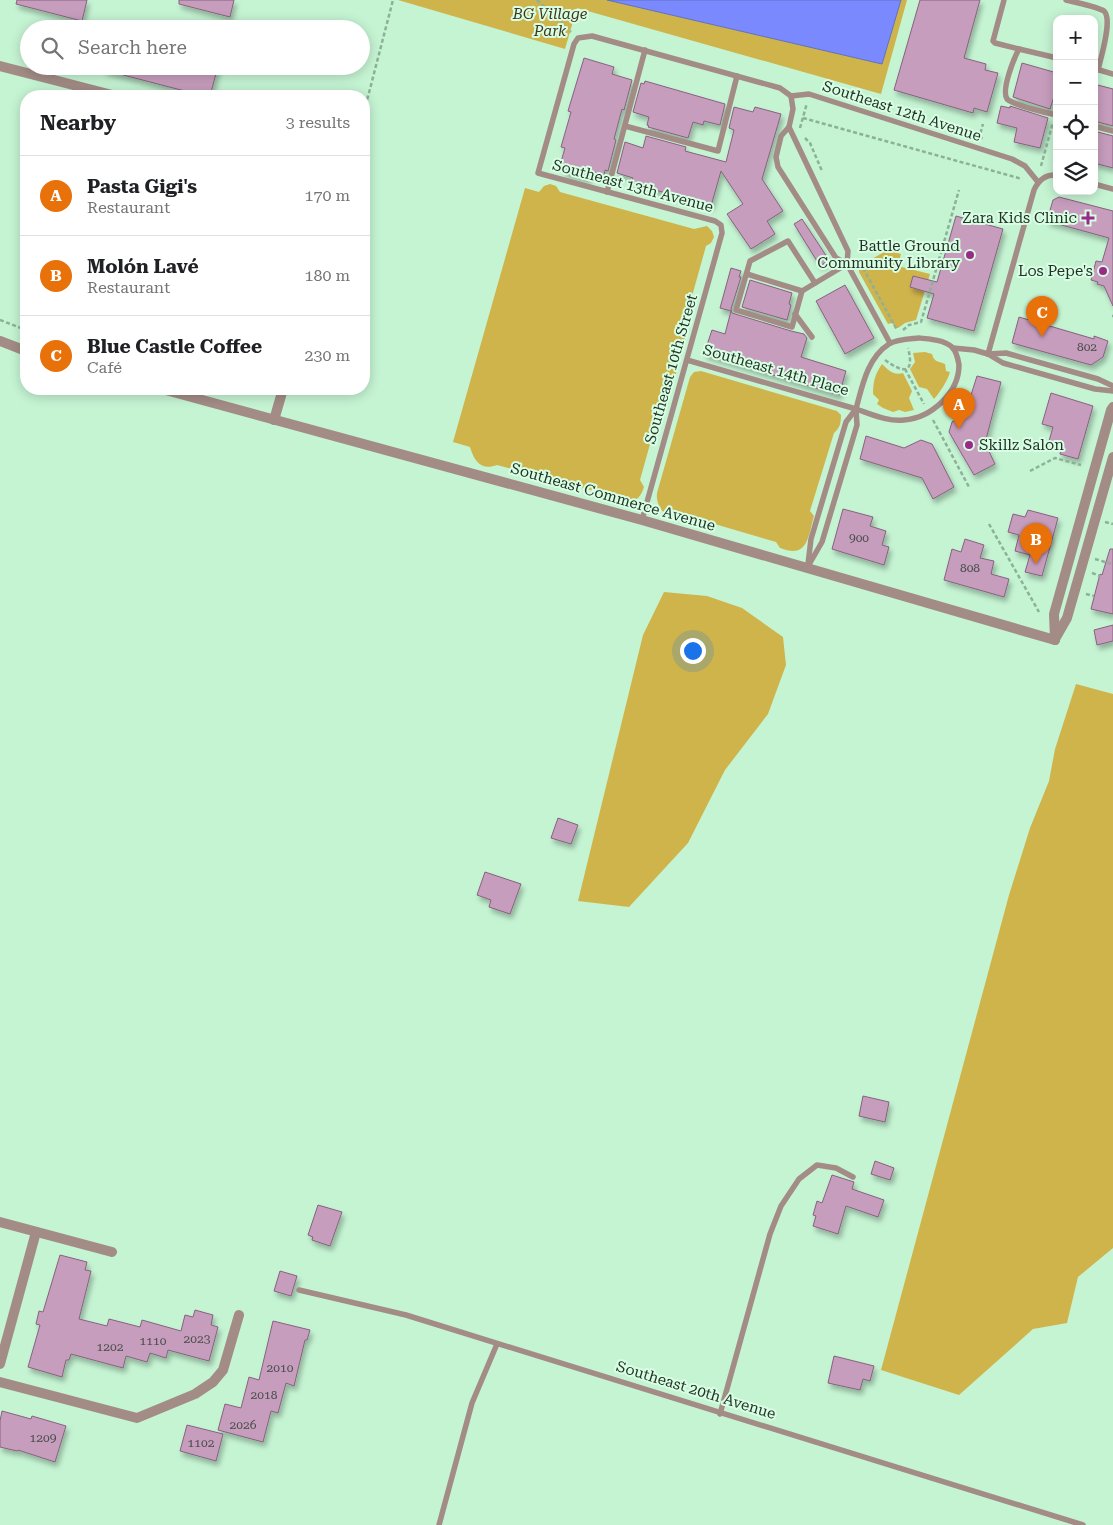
<!DOCTYPE html>
<meta charset="utf-8">
<style>
:root{--surface:#fff;--page:#f2f2f2;--text:#202124;--muted:#757577;--line:#e0e0e0;--accent:#9a2a89}
body{margin:0;font-family:"Roboto Serif",serif;background:var(--page);color:var(--text)}
.controls{position:absolute;right:15px;top:15px;display:grid;overflow:hidden;border-radius:10px;box-shadow:0 2px 12px #0003}
.controls button{width:45px;height:45px;display:grid;place-items:center;padding:0;border:0;border-bottom:1px solid var(--line);background:var(--surface);color:var(--text);font:25px sans-serif}
.you{position:absolute;left:692px;top:650px;width:18px;height:18px;margin:-12px;border:4px solid #fff;border-radius:50%;background:#1a73e8;box-shadow:0 0 0 8px #1a73e833}
.badge{display:grid;place-items:center;width:32px;height:32px;border-radius:50%;background:var(--accent);color:#fff;font-size:16px;font-weight:700}
.pin{position:absolute;translate:-50% -41px;filter:drop-shadow(0 1px 2px #0008)}
.pin::after{content:'';position:absolute;top:26px;width:18px;height:15px;background:inherit;clip-path:polygon(0 0,100% 0,50% 100%)}
.list{margin:0;padding:0;list-style:none}
h2{display:flex;justify-content:space-between;align-items:center;height:65px;margin:0;padding:0 20px;font-size:21px}
h2 small{font-size:16px;font-weight:400;color:var(--muted)}
.list li{display:grid;grid-template-columns:32px 1fr auto;gap:15px;align-items:center;box-sizing:border-box;height:80px;padding:0 20px;border-top:1px solid var(--line)}
.list b{display:block;font-size:19px;white-space:nowrap}
.list p{margin:0;font-size:16px;white-space:nowrap;color:var(--muted)}
.list em{font-size:16px;font-style:normal;color:var(--muted)}
.icon{flex:none;width:28px;height:28px;fill:none;stroke:currentColor;stroke-width:2;stroke-linecap:round;stroke-linejoin:round}
.map{position:relative;flex:none;width:1113px;height:1525px;overflow:hidden}
.search{position:absolute;background:var(--surface);box-shadow:0 2px 12px #0003;left:20px;top:20px;width:350px;height:55px;display:flex;align-items:center;gap:12px;box-sizing:border-box;padding:0 18px;border-radius:28px;color:var(--muted);font-size:19px}
.panel{position:absolute;background:var(--surface);box-shadow:0 2px 12px #0003;left:20px;top:90px;width:350px;height:305px;border-radius:20px}
.map>svg:first-child{display:block}
</style>
<div class="map">
<svg width="1113" height="1525" viewBox="0 0 1113 1525">
<defs>
<filter id="shadow"><feDropShadow dx="2.5" dy="4.5" stdDeviation="2.5" flood-color="#0004"/></filter>
</defs>
<rect width="100%" height="100%" fill="#c5f4d3"/>
<g fill="#cfb44c">
<polygon points="398,0 607,0 882,64 901,0 907,0 881,94 577,8 565,49"/>
<path d="M550,184L556,186L560,192L694,229L707,226L712,231L714,237L711,243L706,246L684,325L687,331L684,345L677,348L673,363L677,370L673,383L666,387L640,480L644,487C640,501 629,506 616,502L613,496L497,465C481,471 474,461 470,447L453,442L525,188L539,192L544,186Z"/>
<polygon points="886,251 891,251 901,254 898,266 930,274 916,320 905,323 898,328 895,327 892,323 888,324 859,272 859,268 861,265"/>
<path d="M925,352L932,354C934,362 938,361 945,364L946,371L950,372C948,380 939,394 934,399L927,389L919,387L910,369L915,362L913,353Z"/>
<path d="M882,364C888,370 894,376 903,373L912,391L909,398L914,410L905,412L899,410L893,412L883,408L877,404L879,400L873,394C873,382 875,374 882,364Z"/>
<path d="M701,371L837,411L841,415C841,423 840,428 834,433L810,511L814,516C808,537 808,559 780,548L776,542L684,515C669,523 655,508 657,493L690,377L694,372Z"/>
<polygon points="664,592 707,596 742,608 783,637 786,665 768,714 725,770 688,843 629,907 578,901 643,635"/>
<polygon points="1076,684 1113,694 1113,1248 1078,1277 1067,1323 1033,1329 959,1395 881,1370 1009,895 1030,828 1049,781 1055,749"/>
</g>
<polygon fill="#7a8afe" stroke="#5f70bd" points="607,0 901,0 882,64"/>
<g fill="#c79dbd" stroke="#87617e" filter="url(#shadow)">
<polygon points="17,0 87,0 82,21 16,4"/>
<polygon points="179,0 234,0 230,17 179,4"/>
<polygon points="920,0 980,0 964,58 986,64 985,70 998,73 987,112 974,108 973,113 894,90"/>
<polygon points="584,58 614,67 612,74 632,80 624,110 622,109 614,139 616,140 608,171 605,170 604,175 591,171 588,179 563,172 564,167 560,165 565,148 561,147 571,112 568,111"/>
<polygon points="1022,63 1057,73 1057,87 1050,109 1013,97"/>
<polygon points="105,66 218,66 210,96 204,96 104,70"/>
<polygon points="645,81 725,104 720,125 704,121 703,125 693,122 688,138 648,127 649,126 647,125 649,117 633,112 641,83 644,84"/>
<polygon points="1094,84 1113,89 1113,126 1094,121"/>
<polygon points="1001,106 1010,108 1010,106 1048,118 1040,148 1014,142 1017,128 997,123"/>
<polygon points="734,107 753,112 755,107 781,114 762,179 783,211 767,221 775,234 751,249 727,214 743,204 721,171 711,206 631,183 633,178 617,173 625,142 643,148 646,136 686,147 685,151 726,162 734,130 729,128"/>
<polygon points="1094,131 1113,136 1113,168 1094,163"/>
<polygon points="1059,197 1113,211 1113,306 1104,286 1097,284 1098,282 1091,280 1096,261 1102,262 1109,238 1047,221 1053,200"/>
<polygon points="956,216 1003,229 974,331 927,318 934,294 910,287 913,276 937,282"/>
<polygon points="802,219 829,260 820,266 794,224"/>
<polygon points="731,268 741,271 739,277 741,277 731,309 732,313 791,331 804,334 807,338 801,357 846,371 839,395 704,354 712,330 725,334 731,311 720,308"/>
<polygon points="750,280 792,293 789,304 791,305 787,320 742,307"/>
<polygon points="845,285 874,338 845,354 816,301"/>
<polygon points="1019,317 1094,339 1094,336 1108,341 1103,357 1091,365 1012,343"/>
<polygon points="977,376 1001,382 985,443 995,464 974,475 949,432 952,422 965,414"/>
<polygon points="1051,393 1093,406 1078,459 1060,454 1062,445 1049,441 1053,427 1042,424"/>
<polygon points="866,436 904,448 921,440 932,444 954,487 933,499 922,478 860,459"/>
<polygon points="843,509 873,517 870,526 886,531 882,545 889,547 884,565 832,549"/>
<polygon points="1028,510 1058,518 1042,576 1025,572 1030,555 1015,551 1019,535 1008,532 1013,514 1025,517"/>
<polygon points="965,539 984,545 980,558 994,561 991,574 1009,579 1004,597 944,580 952,549 961,552"/>
<polygon points="1110,549 1113,549 1113,614 1091,609 1100,574 1102,575"/>
<polygon points="1113,625 1113,641 1097,645 1094,630"/>
<polygon points="558,818 578,825 571,844 551,838"/>
<polygon points="485,872 521,884 510,914 489,907 491,900 477,895"/>
<polygon points="863,1096 889,1102 885,1122 859,1116"/>
<polygon points="875,1161 894,1168 890,1180 871,1174"/>
<polygon points="832,1175 854,1182 852,1189 884,1200 878,1217 846,1206 838,1234 813,1226 816,1216 813,1215 817,1201 822,1203"/>
<polygon points="318,1205 342,1212 330,1246 312,1240 313,1237 308,1235"/>
<polygon points="60,1255 87,1262 85,1270 91,1271 79,1319 107,1326 109,1319 140,1327 142,1320 181,1331 185,1315 193,1317 195,1310 213,1315 211,1325 218,1327 209,1361 168,1350 166,1358 150,1353 147,1362 126,1356 123,1368 71,1354 69,1360 66,1360 62,1377 28,1367 40,1325 36,1324 39,1311 43,1312"/>
<polygon points="280,1271 297,1276 291,1296 274,1291"/>
<polygon points="273,1321 310,1330 307,1340 305,1340 294,1386 286,1383 278,1413 271,1411 263,1442 218,1430 225,1404 241,1408 249,1377 259,1380"/>
<polygon points="834,1356 874,1366 870,1381 863,1379 860,1390 828,1383"/>
<polygon points="2,1411 31,1419 32,1416 66,1426 55,1462 18,1450 17,1451 0,1447 0,1421"/>
<polygon points="187,1425 223,1434 216,1461 180,1451"/>
</g>
<g fill="none" stroke-linecap="round" stroke-linejoin="round">
<g stroke="#8cb197" stroke-width="2.5" stroke-dasharray="4 2.5" stroke-linecap="butt">
<polyline points="537,0 571,32"/>
<polyline points="364,112 393,0"/>
<polyline points="803,118 1022,179"/>
<polyline points="800,128 807,103"/>
<polyline points="805,138 810,143 822,171"/>
<polyline points="982,139 980,135 983,124"/>
<polyline points="1041,166 1053,122"/>
<polyline points="863,268 897,330"/>
<polyline points="1112,316 1113,316"/>
<polyline points="0,320 26,330"/>
<polyline points="903,330 909,325 921,322 959,190"/>
<path d="M885,360C903,373 915,375 908,348"/>
<polyline points="905,369 924,404"/>
<polyline points="933,420 969,487"/>
<polyline points="1030,471 1055,458 1081,465"/>
<polyline points="1105,522 1113,524"/>
<polyline points="989,524 1039,612"/>
<polyline points="1095,559 1112,564"/>
<polyline points="1092,573 1100,576"/>
<polyline points="1086,594 1094,596"/>
</g>
<g stroke="#a38c86" stroke-width="5.5">
<polyline points="1004,0 993,41 995,43 1019,49"/>
<path d="M1066,0C1075,2 1098,7 1104,11C1113,19 1101,57 1098,70"/>
<path d="M1057,58L1019,49C1014,58 1001,90 1007,99C1013,105 1047,113 1057,115"/>
<polyline points="1096,69 1113,74"/>
<polyline points="791,96 793,109 789,127 781,136 776,157 778,167 836,258 847,264 890,343"/>
<polyline points="625,126 718,151 737,76"/>
<polyline points="1094,126 1113,131"/>
<polyline points="789,127 848,251 847,264"/>
<polyline points="1094,184 1113,189"/>
<polyline points="607,192 645,50"/>
<polyline points="747,274 802,291 847,264"/>
<polyline points="802,291 792,327 736,310 750,261 788,241 815,283"/>
<polyline points="795,314 812,337"/>
<path d="M919,338C930,339 944,340 952,347C957,352 958,359 959,365C959,393 931,418 904,420C888,422 871,414 856,409C862,387 867,358 889,344C897,339 910,339 919,338Z"/>
<polyline points="953,348 974,350 988,354 1003,363 1095,389 1113,391"/>
<path d="M988,354L1034,190C1038,181 1045,174 1057,175"/>
<polyline points="988,354 1006,353 1098,379 1113,386"/>
<polyline points="687,360 856,409"/>
<polyline points="642,520 722,233 721,225 715,221 538,173 574,44 578,38 592,36 780,88 791,96 809,94 1012,159 1025,166 1038,182"/>
<polyline points="808,564 811,539 846,422 856,409"/>
<polyline points="807,568 822,542 857,425 856,409"/>
<polyline points="299,1290 406,1315 1083,1525"/>
<polyline points="720,1414 770,1234 781,1206 799,1179 817,1165 836,1168 853,1177"/>
<polyline points="439,1525 472,1403 497,1344"/>
</g>
<g stroke="#a38c86" stroke-width="10">
<polyline points="0,66 116,96"/>
<polyline points="274,420 283,389"/>
<polyline points="0,1222 112,1252"/>
<polyline points="0,1364 36,1232"/>
<polyline points="0,1382 137,1418 195,1394 213,1382 223,1370 239,1315"/>
</g>
<g stroke="#a38c86" stroke-width="10">
<polyline points="0,341 26,351"/>
<polyline points="162,389 642,520 1055,640"/>
<polyline points="1055,639 1067,618 1113,457"/>
<polyline points="1055,640 1054,614 1111,410 1113,407"/>
</g>
</g>
<g fill="#9a2a89" stroke="#d9fee4" stroke-width="2">
<path d="M1085.5 210.5h5v5h5v5h-5v5h-5v-5h-5v-5h5z"/>
<circle cx="970" cy="255" r="5"/>
<circle cx="1103" cy="271" r="5"/>
<circle cx="969" cy="445" r="5"/>
</g>
<g text-anchor="middle" stroke-width="4" stroke-linejoin="round" paint-order="stroke">
<g font-size="12" fill="#494d4b">
<text x="1087" y="351">802</text>
<text x="859" y="542">900</text>
<text x="970" y="572">808</text>
<text x="197" y="1343">2023</text>
<text x="153" y="1345">1110</text>
<text x="110" y="1351">1202</text>
<text x="280" y="1372">2010</text>
<text x="264" y="1399">2018</text>
<text x="243" y="1429">2026</text>
<text x="43" y="1442">1209</text>
<text x="201" y="1447">1102</text>
</g>
<g font-size="15" font-style="italic" fill="#3d371e" stroke="#d9fee4">
<text x="550" y="19">BG Village<tspan x="550" dy="17">Park</tspan></text>
</g>
<g font-size="15" fill="#1f3225" stroke="#d9fee4">
<text transform="translate(902 111) rotate(18)" y="5">Southeast 12th Avenue</text>
<text transform="translate(633 186) rotate(15)" y="5">Southeast 13th Avenue</text>
<text transform="translate(671 369) rotate(-74)" y="5">Southeast 10th Street</text>
<text transform="translate(776 370) rotate(16)" y="5">Southeast 14th Place</text>
<text transform="translate(613 497) rotate(16)" y="5">Southeast Commerce Avenue</text>
<text transform="translate(696 1390) rotate(17)" y="5">Southeast 20th Avenue</text>
</g>
<g font-size="15" fill="#1f3225" stroke="#d9fee4" text-anchor="end">
<text x="1077" y="223">Zara Kids Clinic</text>
<text x="960" y="251">Battle Ground<tspan x="960" dy="17">Community Library</tspan></text>
<text x="1093" y="276">Los Pepe's</text>
<text x="979" y="450" text-anchor="start">Skillz Salon</text>
</g>
</g>
</svg>
<div class="controls">
<button>+</button>
<button>−</button>
<button><svg class="icon" aria-label="locate" viewBox="0 0 24 24"><circle cx="12" cy="12" r="6"/><path d="M12 2v4M12 18v4M2 12h4M18 12h4"/></svg></button>
<button><svg class="icon" aria-label="layers" viewBox="0 0 24 24"><path d="M12 4l9 5-9 5-9-5zM3 14l9 5 9-5"/></svg></button>
</div>
<div class="you"></div>
<div class="pin badge" style="left:959px;top:429px;background:#e8710a">A</div>
<div class="pin badge" style="left:1036px;top:564px;background:#e8710a">B</div>
<div class="pin badge" style="left:1042px;top:337px;background:#e8710a">C</div>
<div class="search"><svg class="icon" aria-label="search" viewBox="0 0 24 24"><circle cx="10" cy="10" r="6"/><path d="M15 15l6 6"/></svg>Search here</div>
<section class="panel">
<h2>Nearby<small>3 results</small></h2>
<ul class="list">
<li><span class="badge" style="background:#e8710a">A</span><div><b>Pasta Gigi's</b><p>Restaurant</p></div><em>170 m</em></li>
<li><span class="badge" style="background:#e8710a">B</span><div><b>Molón Lavé</b><p>Restaurant</p></div><em>180 m</em></li>
<li><span class="badge" style="background:#e8710a">C</span><div><b>Blue Castle Coffee</b><p>Café</p></div><em>230 m</em></li>
</ul>
</section>
</div>
